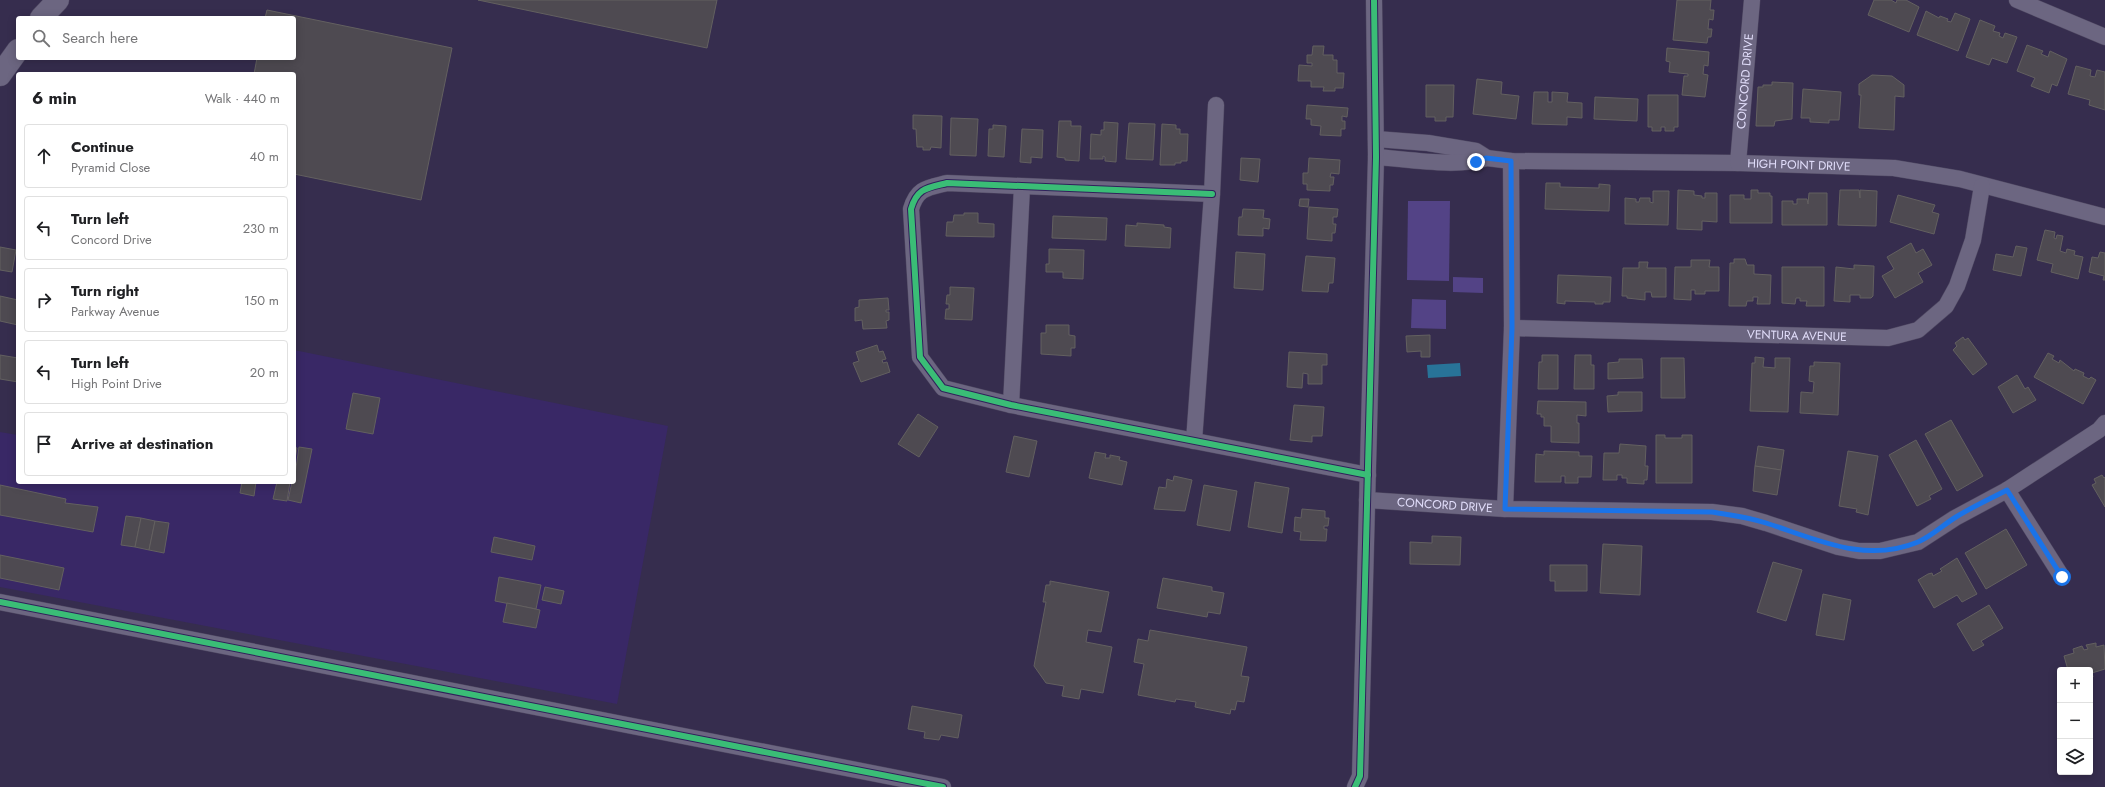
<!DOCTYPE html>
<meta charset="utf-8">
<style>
:root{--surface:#fff;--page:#f2f2f2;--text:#202124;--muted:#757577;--line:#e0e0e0}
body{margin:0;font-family:Jost,sans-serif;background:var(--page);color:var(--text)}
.controls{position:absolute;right:12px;bottom:12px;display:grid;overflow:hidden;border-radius:4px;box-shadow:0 2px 10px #0003}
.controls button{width:36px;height:36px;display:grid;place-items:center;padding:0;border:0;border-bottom:1px solid var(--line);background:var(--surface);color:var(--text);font:20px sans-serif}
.stop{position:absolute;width:12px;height:12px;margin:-9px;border:3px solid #1a73e8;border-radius:50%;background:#fff}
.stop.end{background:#1a73e8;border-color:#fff;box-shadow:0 1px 4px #0008}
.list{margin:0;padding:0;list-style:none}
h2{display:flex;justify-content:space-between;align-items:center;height:52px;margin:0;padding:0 16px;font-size:17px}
h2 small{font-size:13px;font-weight:400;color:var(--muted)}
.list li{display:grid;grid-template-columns:26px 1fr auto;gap:12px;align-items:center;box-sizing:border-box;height:64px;margin:0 8px 8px;padding:0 8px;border:1px solid var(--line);border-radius:4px}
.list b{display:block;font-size:15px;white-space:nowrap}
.list p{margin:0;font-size:13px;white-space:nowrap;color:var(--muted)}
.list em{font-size:13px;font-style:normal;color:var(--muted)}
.icon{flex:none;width:22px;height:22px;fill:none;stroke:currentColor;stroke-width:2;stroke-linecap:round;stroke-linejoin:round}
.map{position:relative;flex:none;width:2105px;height:787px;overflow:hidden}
.search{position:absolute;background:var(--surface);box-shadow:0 2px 10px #0003;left:16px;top:16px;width:280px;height:44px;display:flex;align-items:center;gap:10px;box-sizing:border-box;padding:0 14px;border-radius:4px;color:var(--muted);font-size:15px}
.panel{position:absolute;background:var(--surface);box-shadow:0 2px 10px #0003;left:16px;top:72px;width:280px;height:412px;border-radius:4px}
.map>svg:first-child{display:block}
</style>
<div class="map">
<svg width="2105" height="787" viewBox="0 0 2105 787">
<rect width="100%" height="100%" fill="#362d4e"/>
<polygon fill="#392866" points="294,350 668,426 617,704 0,587 0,432 18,435 18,482 294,482"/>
<g fill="#534386">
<polygon points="1408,201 1450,201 1449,281 1407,280"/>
<polygon points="1453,277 1483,278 1483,293 1453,292"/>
<polygon points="1412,299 1446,300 1446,329 1411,328"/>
</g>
<polygon fill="#287398" points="1460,363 1461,376 1428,378 1427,365"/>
<g fill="#4e4a51" stroke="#636060">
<polygon points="478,0 717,0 707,48"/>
<polygon points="1677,0 1711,0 1710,10 1714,10 1713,20 1709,19 1708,29 1712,29 1711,37 1708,37 1707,43 1673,40"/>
<polygon points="1874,0 1891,0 1896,3 1897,0 1906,0 1919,7 1909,32 1868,15"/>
<polygon points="267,10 452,48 421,200 294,174 294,74 254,74 257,58 294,58 294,18 265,18"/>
<polygon points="1926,11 1939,18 1940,16 1948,19 1947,21 1951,22 1955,13 1970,19 1958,51 1917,35"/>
<polygon points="1980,20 1995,26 1993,31 2000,33 1999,36 2003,38 2005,33 2017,37 2007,63 1992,58 1989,65 1966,57"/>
<polygon points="2027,45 2043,51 2041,54 2048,57 2050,51 2067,59 2057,86 2052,84 2049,93 2031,86 2035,78 2017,71"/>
<polygon points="1313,46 1324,46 1323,55 1333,55 1333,60 1337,60 1337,73 1344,73 1343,88 1335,88 1335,91 1323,91 1324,87 1311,87 1311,81 1298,81 1299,65 1312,66 1312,63 1307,63 1307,55 1312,55"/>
<polygon points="1667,48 1709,52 1708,66 1704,65 1703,74 1708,75 1705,97 1682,95 1684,76 1688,76 1688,74 1669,72 1670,62 1666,61"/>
<polygon points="2076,66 2091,70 2090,76 2095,77 2097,70 2105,72 2105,110 2089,105 2090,100 2068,94"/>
<polygon points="1872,75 1892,76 1904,85 1904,97 1895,96 1894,130 1859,128 1861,95 1859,95 1859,84"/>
<polygon points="1477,79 1502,82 1501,94 1519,96 1516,119 1473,114"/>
<polygon points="1772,82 1793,83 1792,119 1775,121 1774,126 1756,126 1758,87 1763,87 1763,85 1772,85"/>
<polygon points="1426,85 1454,85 1453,117 1446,117 1446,121 1435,121 1435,117 1426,117"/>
<polygon points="1803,89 1841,92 1839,120 1829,120 1829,123 1810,122 1810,118 1801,118"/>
<polygon points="1534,92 1548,92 1548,102 1552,102 1552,92 1568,93 1567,102 1582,103 1582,118 1567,117 1567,125 1532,124"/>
<polygon points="1648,95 1678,95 1678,127 1674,127 1674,131 1665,131 1665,127 1661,127 1661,131 1652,131 1652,127 1648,127"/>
<polygon points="1595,97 1638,99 1637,121 1594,119"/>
<polygon points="1307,105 1348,108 1347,117 1342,116 1342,121 1345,121 1345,129 1341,129 1341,136 1320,135 1321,126 1311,125 1311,119 1306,119"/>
<polygon points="913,115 942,116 941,148 931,147 930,150 923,150 923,147 917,147 916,129 913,129"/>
<polygon points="951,118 978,119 976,156 950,155"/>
<polygon points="1059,121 1071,121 1071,126 1081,126 1079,161 1065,160 1065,158 1057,157"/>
<polygon points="1104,122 1118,123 1116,162 1105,161 1105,157 1103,156 1103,159 1090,159 1091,134 1101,135 1101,130 1104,130"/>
<polygon points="1129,123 1155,124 1153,160 1126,159"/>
<polygon points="1162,124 1176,125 1176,129 1180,129 1180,134 1188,134 1187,161 1181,161 1181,163 1175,163 1175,165 1160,165"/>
<polygon points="993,125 1006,126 1004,157 988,156 989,129 993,129"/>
<polygon points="1022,129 1043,130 1042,158 1031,157 1031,163 1020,162"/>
<polygon points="1241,158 1260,159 1258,182 1240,180"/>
<polygon points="1309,158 1340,160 1339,174 1331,173 1330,177 1334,177 1333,185 1330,185 1330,191 1307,190 1307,184 1303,184 1303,173 1308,173"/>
<polygon points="1546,183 1560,183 1560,187 1599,188 1599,184 1610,185 1609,211 1545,209"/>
<polygon points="1678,190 1694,191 1694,195 1702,196 1702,198 1705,198 1705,193 1717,193 1717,222 1702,221 1702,230 1677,229"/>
<polygon points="1751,190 1758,190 1758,193 1770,193 1770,196 1772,196 1772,223 1730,223 1730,195 1744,195 1744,199 1751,199"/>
<polygon points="1840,190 1859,190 1860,198 1860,190 1877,191 1876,226 1838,225"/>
<polygon points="1653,191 1669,191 1668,225 1625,224 1625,198 1636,199 1636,202 1639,202 1640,198 1650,198 1650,202 1653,203"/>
<polygon points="1809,193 1827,193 1827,225 1782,225 1782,201 1793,201 1793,204 1797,204 1797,199 1807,199 1808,204"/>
<polygon points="1898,195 1935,205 1932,212 1939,214 1934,234 1890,222"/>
<polygon points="1300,199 1309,199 1308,207 1299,206"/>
<polygon points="1309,207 1338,209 1337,217 1333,217 1333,224 1336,224 1335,233 1332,233 1332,241 1307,239"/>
<polygon points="1243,209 1264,210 1263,218 1270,219 1269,229 1263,228 1263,236 1238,235 1239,217 1242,217"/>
<polygon points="964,213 978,213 978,223 994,224 994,237 946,236 947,222 953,222 954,215 964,215"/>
<polygon points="1053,216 1107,218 1106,240 1052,238"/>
<polygon points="1137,223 1164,225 1164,227 1171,228 1170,248 1125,246 1126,225 1137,226"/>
<polygon points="2045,230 2055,232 2054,238 2056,239 2057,235 2063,236 2060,251 2066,253 2067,249 2075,251 2074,255 2083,257 2078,279 2051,272 2053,264 2037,260"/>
<polygon points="1911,243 1916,253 1923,249 1932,265 1918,273 1923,282 1895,298 1882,276 1894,269 1887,257"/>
<polygon points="2016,246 2027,248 2021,276 1993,270 1996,254 2013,257"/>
<polygon points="0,247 16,250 12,272 0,270"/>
<polygon points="1049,249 1084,250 1083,279 1063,278 1063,272 1046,272 1046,264 1049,264"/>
<polygon points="1236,252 1265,254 1263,290 1234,288"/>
<polygon points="2100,252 2105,253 2105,280 2103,280 2104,276 2089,272 2092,257 2098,258"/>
<polygon points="1306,256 1335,258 1333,283 1329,283 1328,292 1302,291"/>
<polygon points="1734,259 1745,259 1747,265 1754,265 1754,274 1771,275 1770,304 1757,304 1758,297 1753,297 1753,301 1747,301 1746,306 1729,306 1730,263 1734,263"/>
<polygon points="1691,260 1710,260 1709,267 1719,267 1719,291 1705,291 1705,294 1695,294 1695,290 1691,290 1691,300 1674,299 1675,267 1691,267"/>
<polygon points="1639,262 1648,262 1647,268 1666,268 1666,297 1652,297 1651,292 1645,292 1645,300 1627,298 1627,296 1622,296 1623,268 1639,268"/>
<polygon points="1854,265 1874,266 1873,296 1871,298 1860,298 1860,295 1850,295 1850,302 1834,301 1836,267 1854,269"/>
<polygon points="1782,267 1824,267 1824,306 1806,306 1807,301 1800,301 1800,298 1796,298 1795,304 1782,303"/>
<polygon points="1558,275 1611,277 1610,302 1603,302 1603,304 1595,304 1595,302 1565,301 1565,304 1557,303"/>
<polygon points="950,287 974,288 972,320 945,319 946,309 949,309 949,304 946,304 947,295 950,295"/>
<polygon points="0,296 18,300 18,325 0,321"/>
<polygon points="888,298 889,310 886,310 886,312 889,312 889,320 886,321 887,328 863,329 862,320 855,321 855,308 859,307 859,300"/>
<polygon points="1046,325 1069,325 1069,335 1075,336 1075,348 1071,348 1071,356 1041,354 1041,333 1046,333"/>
<polygon points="1430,335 1430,357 1421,357 1421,351 1407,352 1406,336"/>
<polygon points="1963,337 1965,340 1968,338 1987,364 1973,375 1953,350 1957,346 1955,343"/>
<polygon points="877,345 879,352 883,351 886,359 882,360 883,363 887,362 890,372 861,382 853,363 859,361 856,352"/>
<polygon points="1289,352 1327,354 1327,365 1322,365 1322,384 1308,384 1308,374 1303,373 1302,388 1287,387"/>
<polygon points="2048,353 2054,356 2052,359 2059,363 2060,360 2074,371 2075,369 2084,373 2083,376 2089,379 2091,377 2096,380 2083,404 2034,377"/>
<polygon points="0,355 18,358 18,382 0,379"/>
<polygon points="1542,355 1558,355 1558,389 1538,389 1539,362 1542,362"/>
<polygon points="1575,355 1591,355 1591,365 1594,365 1594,389 1574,389"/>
<polygon points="1755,357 1764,358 1763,367 1775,368 1775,358 1790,358 1788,412 1750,411 1752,363 1755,363"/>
<polygon points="1661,358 1684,358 1685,398 1661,398"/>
<polygon points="1619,359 1642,359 1643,378 1608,379 1608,363 1619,362"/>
<polygon points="1814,362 1840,363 1838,415 1800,413 1801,392 1813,393 1814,382 1809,381 1810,366 1814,366"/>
<polygon points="2017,375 2025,389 2028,387 2036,400 2013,413 1998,387"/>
<polygon points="1618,392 1642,392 1642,411 1608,412 1607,396 1618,395"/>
<polygon points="353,393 380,398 373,434 346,429"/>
<polygon points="1538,401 1586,402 1586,416 1577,415 1577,423 1579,423 1579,443 1551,442 1551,426 1544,426 1544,417 1541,417 1541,414 1537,414"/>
<polygon points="1294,405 1324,407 1322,436 1312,436 1312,442 1290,440"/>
<polygon points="918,414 938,427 919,457 898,444"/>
<polygon points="1951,420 1983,476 1957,491 1925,434"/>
<polygon points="1656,435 1665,435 1665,438 1682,438 1682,435 1692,435 1692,483 1656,483"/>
<polygon points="1014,436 1037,441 1029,477 1006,472"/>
<polygon points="1916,440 1942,489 1929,496 1931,499 1917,506 1889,455"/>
<polygon points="1620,444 1646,446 1645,466 1648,466 1647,480 1644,480 1644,484 1627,483 1627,478 1622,478 1622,475 1617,475 1617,480 1603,480 1604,453 1619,453"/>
<polygon points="1758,446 1784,450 1781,470 1755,466"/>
<polygon points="294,447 297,448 294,464"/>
<polygon points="299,447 312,449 301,503 288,500 292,482 294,482"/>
<polygon points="1544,451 1579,452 1579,456 1592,456 1591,477 1578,477 1578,483 1565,483 1565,476 1561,476 1561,482 1535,482 1536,454 1544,455"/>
<polygon points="1848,451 1878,456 1868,515 1856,512 1857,509 1839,506"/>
<polygon points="1095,452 1106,454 1105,458 1110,458 1110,455 1120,457 1119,460 1127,462 1122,485 1089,478"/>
<polygon points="1755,466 1781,470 1777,495 1753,491"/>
<polygon points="2102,475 2104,478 2105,477 2105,507 2092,485 2096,483 2094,479"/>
<polygon points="1174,476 1192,480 1185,511 1154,509 1159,487 1166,488 1167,479 1173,481"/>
<polygon points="242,482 256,482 254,496 240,493"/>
<polygon points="277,482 290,482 287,501 273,499"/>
<polygon points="1255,482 1289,488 1282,533 1248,527"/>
<polygon points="0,485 66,499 65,503 98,507 93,532 0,515"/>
<polygon points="1204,485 1237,491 1230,531 1197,525"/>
<polygon points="1302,509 1325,511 1325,518 1329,518 1328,526 1324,526 1324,529 1327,529 1326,541 1300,540 1301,532 1294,531 1295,517 1301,518"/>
<polygon points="126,516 141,518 135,547 121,545"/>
<polygon points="141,518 155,521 149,550 135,547"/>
<polygon points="155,521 169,523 164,553 149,550"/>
<polygon points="2006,529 2027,565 1986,589 1965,553"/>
<polygon points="1432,536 1461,537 1460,565 1410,564 1410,542 1432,543"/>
<polygon points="494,537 535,546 532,560 491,552"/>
<polygon points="1603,544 1642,546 1640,595 1600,593"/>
<polygon points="0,555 64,568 59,590 0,578"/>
<polygon points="1957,558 1977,594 1962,602 1957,595 1934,608 1918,580 1928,574 1932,573 1933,576 1942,571 1940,569"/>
<polygon points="1773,562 1802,570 1786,621 1757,612"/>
<polygon points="1550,565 1587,565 1587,591 1555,591 1555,581 1550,581"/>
<polygon points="499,577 541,585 536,609 495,601"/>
<polygon points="1163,578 1212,587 1212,591 1224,593 1220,614 1208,612 1207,617 1157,608"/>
<polygon points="1050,581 1109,592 1101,632 1088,630 1086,642 1112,647 1103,693 1081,689 1079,699 1062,696 1064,686 1046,683 1034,666 1046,602 1043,602 1046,585 1050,585"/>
<polygon points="545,587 564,591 561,604 542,600"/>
<polygon points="1823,594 1851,600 1844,640 1816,635"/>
<polygon points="507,603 540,610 536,628 503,622"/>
<polygon points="1989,605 2003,628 1981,641 1984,645 1973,651 1957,624"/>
<polygon points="1150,630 1247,647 1241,676 1249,677 1244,702 1237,701 1235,710 1231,709 1230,714 1195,707 1196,702 1176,699 1175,702 1138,695 1144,664 1134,662 1138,639 1148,641"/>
<polygon points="2096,643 2096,647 2104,645 2105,669 2092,673 2093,677 2090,678 2090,670 2068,670 2064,656 2074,653 2073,649 2082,646 2084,650 2088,649 2086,645"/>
<polygon points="912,706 962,715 958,738 941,735 939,740 924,738 925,732 908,729"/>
</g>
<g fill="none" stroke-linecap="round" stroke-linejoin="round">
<g stroke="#4e4761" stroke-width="17">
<g id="minor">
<polyline points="2017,0 2105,37"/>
<path id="s1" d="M1376,139L1428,143L1476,151L1487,158L1511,161L1738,163L1894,168L1960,179L2105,217"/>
<path d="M1376,157C1407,159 1458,168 1487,158"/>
<path id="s2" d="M1738,163L1752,0"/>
<path d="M1212,194L947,183C927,188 917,188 911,209L920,357L943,388L1011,405L1368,475"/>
<path id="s3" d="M1512,328L1888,338L1918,330L1946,306L1957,286L1973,240L1982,186"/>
<polyline points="1011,405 1022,187"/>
<polyline points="1194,441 1212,194 1216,105"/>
<polyline points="2007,490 2062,577"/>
<path id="s4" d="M1367,500L1505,509L1712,512L1742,516L1766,523L1838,547L1859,551H1880L1918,542L1955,518L2007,490L2099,430L2105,423"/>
<polyline points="1505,509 1512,328 1511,161"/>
<polyline points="0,602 943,787"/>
<polyline points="1355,787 1360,776 1376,157 1374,0"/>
</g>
</g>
<g stroke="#4e4761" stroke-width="23">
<g id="secondary">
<polyline points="41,18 58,0"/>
<polyline points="0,75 18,50"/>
</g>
</g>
<use href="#minor" stroke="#6c6681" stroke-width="16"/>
<use href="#secondary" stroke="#6c6681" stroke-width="22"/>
<g stroke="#30205b" stroke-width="8">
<g id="cycleway">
<path d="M1212,194L947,183C927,188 917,188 911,209L920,357L943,388L1011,405L1368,475"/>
<polyline points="0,602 943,787"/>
<polyline points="1355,787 1360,776 1376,157 1374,0"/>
</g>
</g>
<use href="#cycleway" stroke="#3abd76" stroke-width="6"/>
</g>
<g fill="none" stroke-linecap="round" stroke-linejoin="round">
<path stroke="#1a73e8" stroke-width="5" d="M1476,162L1486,158L1511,161L1512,328L1505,509L1712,512C1730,515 1748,517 1766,523C1816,539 1865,564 1918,542C1932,536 1943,525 1956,517C1972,507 1990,499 2007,490L2062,577"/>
</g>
<g text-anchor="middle" stroke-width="3" stroke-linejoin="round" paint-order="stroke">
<g font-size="12" fill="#e1ddfa" stroke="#30205b">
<text dy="4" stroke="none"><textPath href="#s2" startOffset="82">CONCORD DRIVE</textPath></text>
<text dy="4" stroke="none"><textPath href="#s1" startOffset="426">HIGH POINT DRIVE</textPath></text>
<text dy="4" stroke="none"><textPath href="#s3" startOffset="285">VENTURA AVENUE</textPath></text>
<text dy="4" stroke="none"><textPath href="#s4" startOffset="78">CONCORD DRIVE</textPath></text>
</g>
</g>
</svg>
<div class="controls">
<button>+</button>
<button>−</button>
<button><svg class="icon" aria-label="layers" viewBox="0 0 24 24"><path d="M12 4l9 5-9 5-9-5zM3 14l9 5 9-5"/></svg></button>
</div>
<div class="stop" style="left:2062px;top:577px"></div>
<div class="stop end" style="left:1476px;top:162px"></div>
<div class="search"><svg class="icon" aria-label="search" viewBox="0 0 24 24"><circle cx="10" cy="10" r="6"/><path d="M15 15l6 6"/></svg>Search here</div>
<section class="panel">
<h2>6 min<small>Walk · 440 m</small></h2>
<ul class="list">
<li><svg class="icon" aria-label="ahead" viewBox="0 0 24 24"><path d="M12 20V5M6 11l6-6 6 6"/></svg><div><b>Continue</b><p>Pyramid Close</p></div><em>40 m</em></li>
<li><svg class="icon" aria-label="left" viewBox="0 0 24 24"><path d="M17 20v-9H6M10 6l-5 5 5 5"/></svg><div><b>Turn left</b><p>Concord Drive</p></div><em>230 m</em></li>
<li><svg class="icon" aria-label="right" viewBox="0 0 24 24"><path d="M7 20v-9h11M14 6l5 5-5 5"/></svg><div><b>Turn right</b><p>Parkway Avenue</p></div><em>150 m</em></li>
<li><svg class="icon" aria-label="left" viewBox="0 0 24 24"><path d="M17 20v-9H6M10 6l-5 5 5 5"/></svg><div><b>Turn left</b><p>High Point Drive</p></div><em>20 m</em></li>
<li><svg class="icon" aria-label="arrive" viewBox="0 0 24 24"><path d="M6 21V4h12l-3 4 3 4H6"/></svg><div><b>Arrive at destination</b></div></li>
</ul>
</section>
</div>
